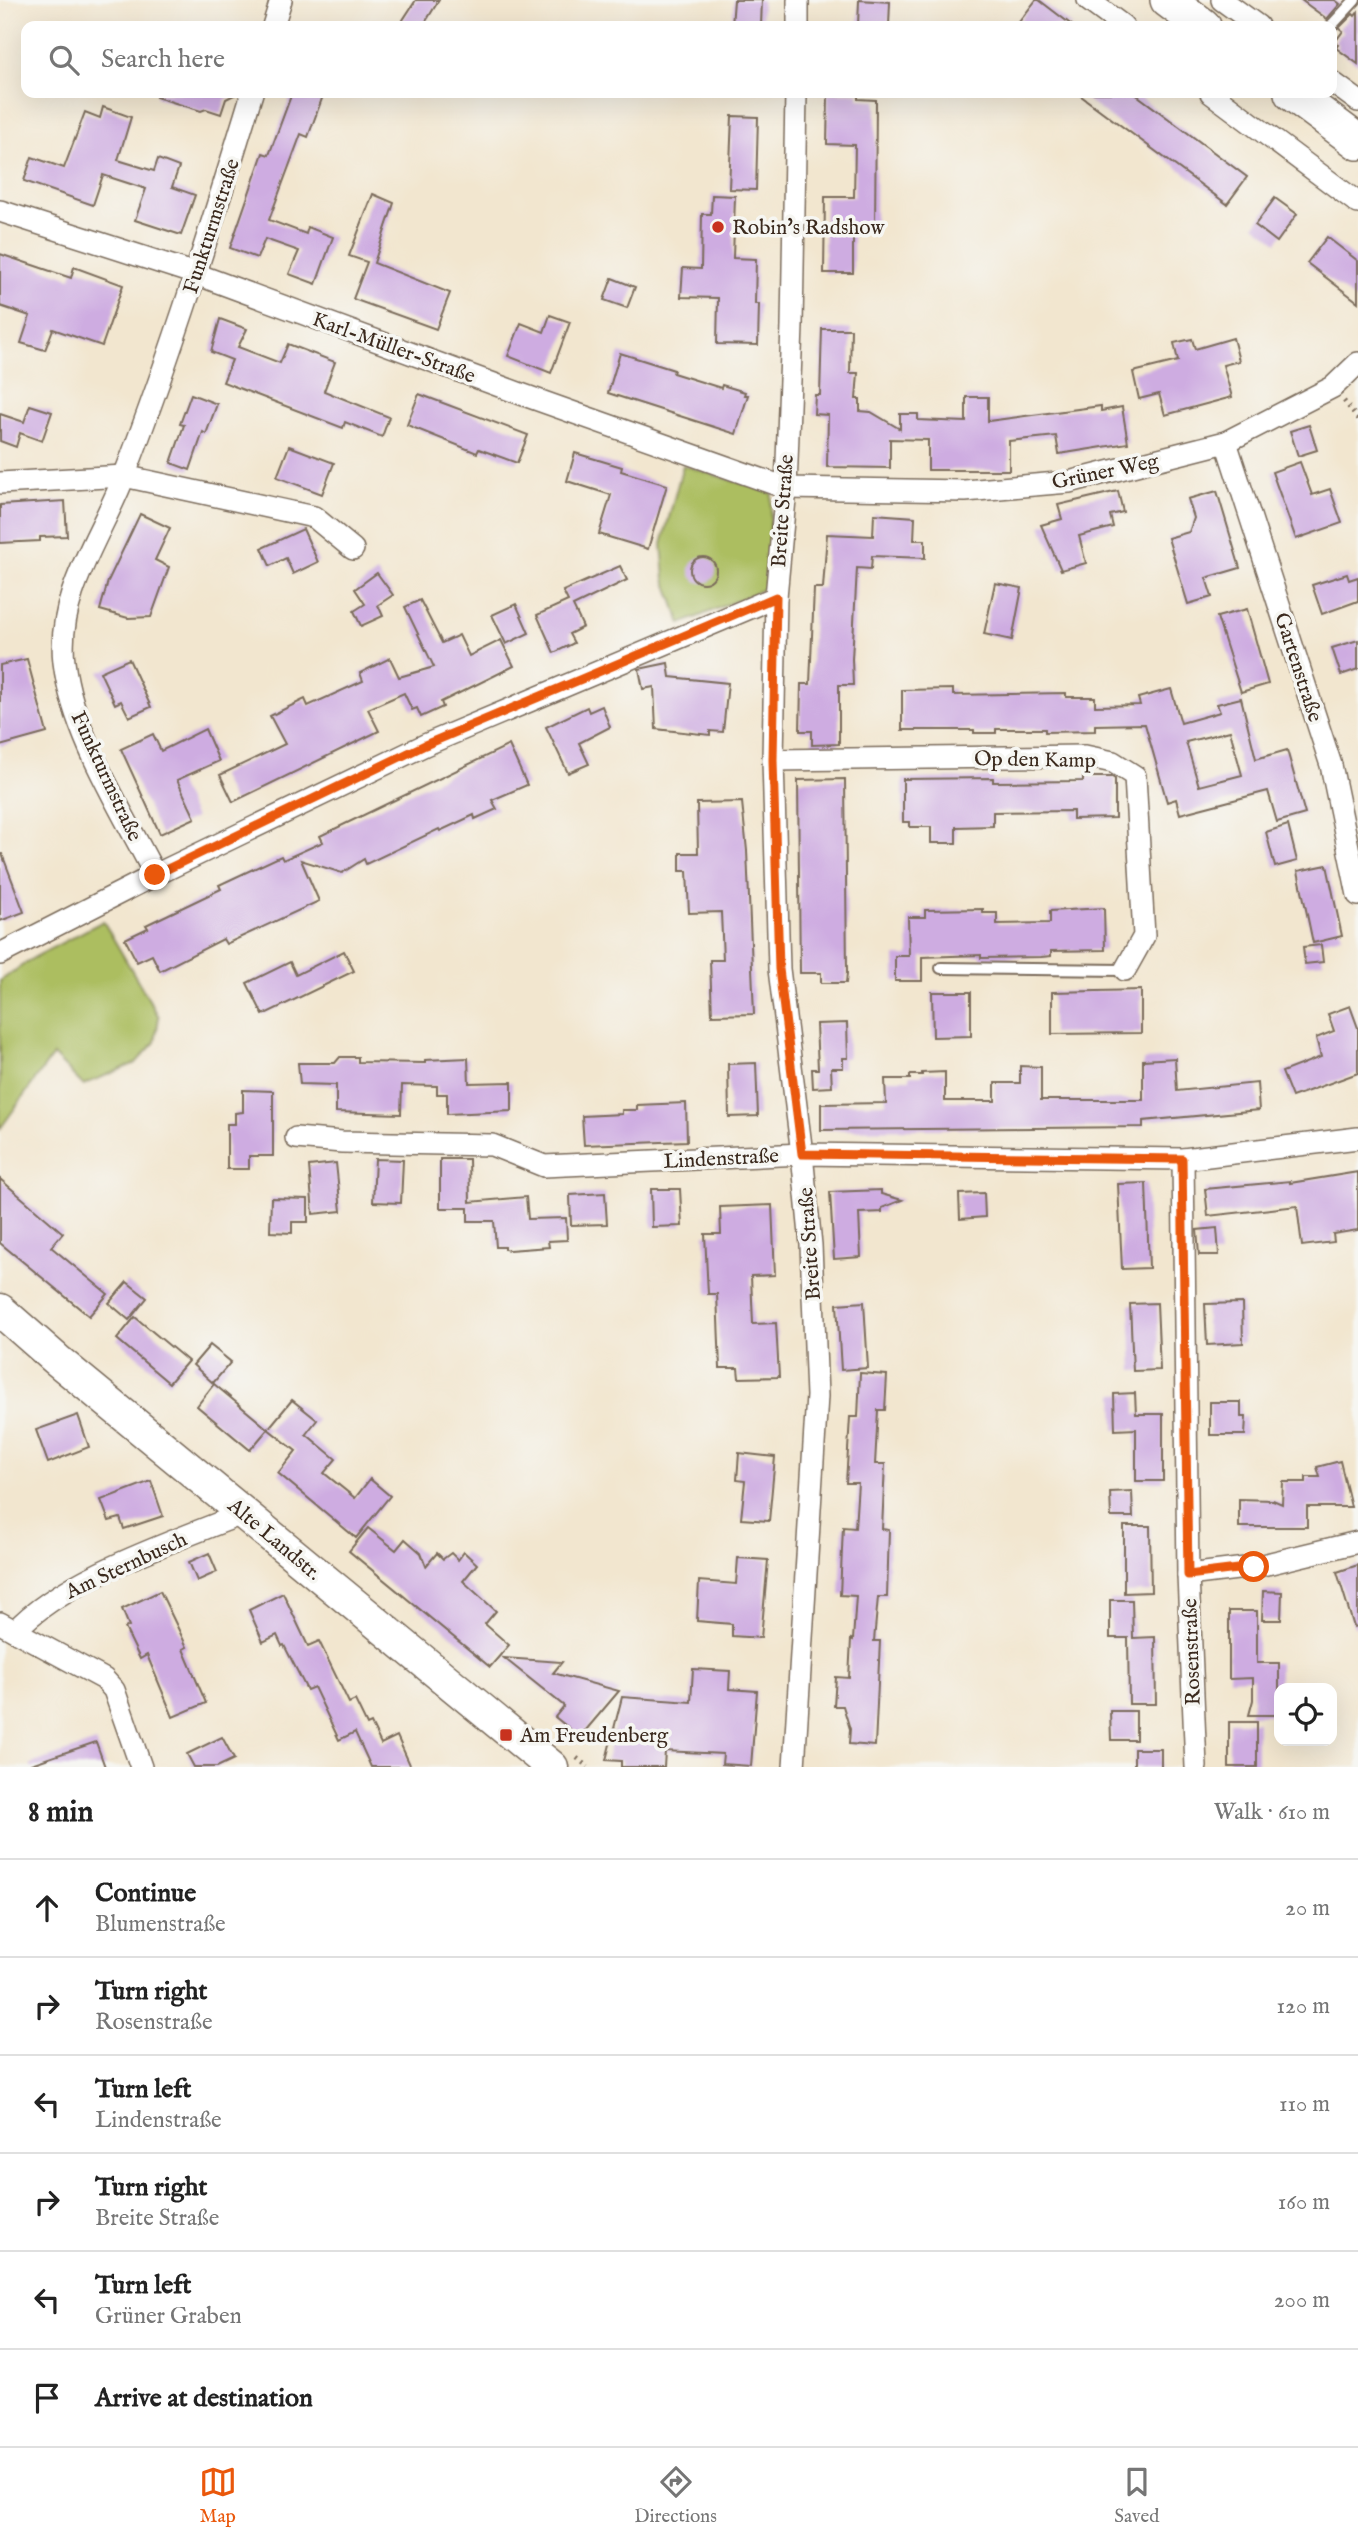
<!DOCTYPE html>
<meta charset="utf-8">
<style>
:root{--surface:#fff;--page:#f2f2f2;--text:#222;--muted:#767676;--line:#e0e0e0;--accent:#ea580c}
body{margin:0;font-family:"IM FELL English",serif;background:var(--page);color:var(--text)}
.controls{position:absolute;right:21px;bottom:21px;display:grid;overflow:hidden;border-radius:14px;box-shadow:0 7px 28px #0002}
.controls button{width:63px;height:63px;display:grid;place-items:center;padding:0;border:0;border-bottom:2px solid var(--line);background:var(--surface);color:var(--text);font:35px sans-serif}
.stop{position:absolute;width:21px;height:21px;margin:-16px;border:5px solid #ea580c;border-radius:50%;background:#fff}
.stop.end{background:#ea580c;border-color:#fff;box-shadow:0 2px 7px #0008}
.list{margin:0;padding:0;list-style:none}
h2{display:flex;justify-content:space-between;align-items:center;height:91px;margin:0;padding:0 28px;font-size:30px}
h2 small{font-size:23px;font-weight:400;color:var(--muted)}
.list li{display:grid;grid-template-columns:46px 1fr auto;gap:21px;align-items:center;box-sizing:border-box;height:98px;padding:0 28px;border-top:2px solid var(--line)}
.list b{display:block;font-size:26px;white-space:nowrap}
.list p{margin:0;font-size:23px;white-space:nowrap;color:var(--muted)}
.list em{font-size:23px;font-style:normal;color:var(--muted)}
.icon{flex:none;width:38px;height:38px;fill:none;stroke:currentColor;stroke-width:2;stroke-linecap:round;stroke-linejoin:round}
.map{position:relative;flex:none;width:1358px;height:1767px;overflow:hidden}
.search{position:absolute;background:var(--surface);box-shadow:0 7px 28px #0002;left:21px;right:21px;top:21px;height:77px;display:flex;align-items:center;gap:18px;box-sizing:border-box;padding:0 24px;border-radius:14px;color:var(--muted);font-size:26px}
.sheet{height:679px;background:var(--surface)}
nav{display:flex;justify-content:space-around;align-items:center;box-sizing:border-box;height:98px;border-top:2px solid var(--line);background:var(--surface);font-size:19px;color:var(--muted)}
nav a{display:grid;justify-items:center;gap:4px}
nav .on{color:var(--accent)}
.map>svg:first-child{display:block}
</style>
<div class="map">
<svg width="1358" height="1767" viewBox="0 0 1358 1767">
<rect width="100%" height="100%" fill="#f6f6f2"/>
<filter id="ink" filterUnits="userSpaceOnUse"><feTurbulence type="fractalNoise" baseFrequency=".0143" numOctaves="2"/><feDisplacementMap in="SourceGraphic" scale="14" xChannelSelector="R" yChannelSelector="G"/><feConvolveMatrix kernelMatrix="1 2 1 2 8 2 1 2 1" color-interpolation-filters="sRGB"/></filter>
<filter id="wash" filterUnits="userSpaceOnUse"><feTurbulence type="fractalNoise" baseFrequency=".00686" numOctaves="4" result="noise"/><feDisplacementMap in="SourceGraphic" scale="28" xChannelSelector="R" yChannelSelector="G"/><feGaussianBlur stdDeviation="1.57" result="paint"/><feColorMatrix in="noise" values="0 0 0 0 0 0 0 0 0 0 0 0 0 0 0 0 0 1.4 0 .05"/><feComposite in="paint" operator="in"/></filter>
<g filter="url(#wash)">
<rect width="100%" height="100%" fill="#f2e6cf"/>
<g fill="#acbe61" stroke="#747440" stroke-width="2">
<polygon points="683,465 772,493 766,588 681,624 665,579 662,544"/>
<polygon points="103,921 159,1017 155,1042 136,1063 83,1085 53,1055 0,1129 0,981 33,958"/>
</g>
<g id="blocks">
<g fill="#ceace1" fill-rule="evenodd">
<polygon points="416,0 439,0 423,26 399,26"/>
<polygon points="734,0 762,0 761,26 732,26"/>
<polygon points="859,0 890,2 889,26 858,26"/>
<polygon points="1036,0 1039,0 1073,26 1016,26"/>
<polygon points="1301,0 1335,0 1340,4 1327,19"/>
<polygon points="1358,12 1358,64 1336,48 1338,45 1335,42 1343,31 1339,28 1353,14 1355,16"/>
<polygon points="157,93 238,93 226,99 221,114 206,109 201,111 156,97"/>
<polygon points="292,93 324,93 308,137 301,134 269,220 306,234 308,227 333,237 316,284 289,274 299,251 265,239 257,258 230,248 263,153 269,155"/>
<polygon points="828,93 858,93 858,99 876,100 875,229 853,229 853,273 824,273 825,197 854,197 855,145 827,144"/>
<polygon points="1077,93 1134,93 1247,177 1227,204"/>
<polygon points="103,107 131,117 118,160 154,171 158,159 179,167 172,187 195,195 181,235 135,220 146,189 103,175 93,205 24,181 32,157 64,168 85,112 100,118"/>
<polygon points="732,116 758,117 756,190 729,189"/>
<polygon points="373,194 394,203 374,263 450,293 436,329 353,299 367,262 349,256"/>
<polygon points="712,195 735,196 733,258 756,259 755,304 759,304 758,345 717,344 718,298 681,297 683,268 701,269 702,214 711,214"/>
<polygon points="1275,198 1297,214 1277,242 1255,225"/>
<polygon points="1327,237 1358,261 1358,302 1307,263"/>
<polygon points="0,254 71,278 74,267 123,285 102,346 53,329 45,350 21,343 30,316 0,306"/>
<polygon points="612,278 635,287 627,308 604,300"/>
<polygon points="550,315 570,322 551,373 508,356 521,323 544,332"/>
<polygon points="220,319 247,329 238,347 280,363 288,344 335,362 324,391 389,417 382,437 345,422 343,428 223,382 232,360 211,352"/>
<polygon points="822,329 851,329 850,373 858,373 856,399 860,399 860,411 871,412 900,429 900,414 918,414 918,420 966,422 966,397 988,397 988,421 1101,406 1101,411 1122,407 1128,443 1059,454 1056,436 1009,441 1009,470 928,470 928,440 890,439 890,468 827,467 828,415 814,414 815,395 820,395"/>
<polygon points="1233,338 1239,361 1223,365 1232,397 1165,415 1159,394 1139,399 1133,372 1178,361 1174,343 1192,339 1195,349"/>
<polygon points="620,353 674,370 673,373 721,388 722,385 745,392 744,395 748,395 736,434 608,393"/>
<polygon points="191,394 217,404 206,434 203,432 190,470 171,463 184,425 180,424"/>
<polygon points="419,394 528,435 517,463 479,449 477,453 407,425"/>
<polygon points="30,405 52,412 42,441 20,433 16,447 0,441 0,414 24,422"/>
<polygon points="1309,425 1317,450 1298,456 1290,431"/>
<polygon points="289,446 334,463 322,494 277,477"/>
<polygon points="575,453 622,467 621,471 667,485 648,549 599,534 611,495 567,481"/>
<polygon points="1300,462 1312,495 1330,489 1342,523 1296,539 1272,472"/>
<polygon points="1118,491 1123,512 1110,515 1113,527 1079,536 1086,563 1061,570 1041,525 1062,519 1058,505"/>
<polygon points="1217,491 1240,568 1206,578 1212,597 1188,604 1168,538 1189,532 1194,518 1188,499"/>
<polygon points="65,501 67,536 40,537 40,541 0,543 0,505"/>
<polygon points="140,514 170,528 155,560 169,567 151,617 128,618 100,610 108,581"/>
<polygon points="874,514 915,517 914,540 925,540 925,558 872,556 871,569 857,568 852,659 853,685 839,685 839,744 812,745 812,731 800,731 801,684 810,684 814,588 823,588 827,534 873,536"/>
<polygon points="303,529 318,562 293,574 286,558 270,566 262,548"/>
<circle cx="703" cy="570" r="13"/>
<polygon points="620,566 627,580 573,606 583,627 569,634 574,643 554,653 537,615 568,601 563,591"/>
<polygon points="377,573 393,595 378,605 383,616 361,626 354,611 365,604 355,589"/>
<polygon points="1347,574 1349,580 1358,577 1358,601 1322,614 1312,585"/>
<polygon points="995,583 1022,588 1012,640 984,634"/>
<polygon points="420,600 442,643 459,635 469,656 501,640 514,666 441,702 443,707 421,717 417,708 412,710 404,693 368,709 379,731 233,802 220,775 285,744 270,716 305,699 308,706 363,681 360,673 390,658 399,677 434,667 405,607"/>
<polygon points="516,604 529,633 506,644 492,615"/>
<polygon points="1247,609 1268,684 1241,692 1217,617"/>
<polygon points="1358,640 1358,669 1341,675 1332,648"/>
<polygon points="27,659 47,733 0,746 0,665"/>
<polygon points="129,659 151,707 129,717 121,701 115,704 100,672"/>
<polygon points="668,663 670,677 728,683 723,732 710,731 710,735 656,729 654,687 643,689 639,669"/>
<path d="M953,689V695L1066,693V697H1095V706L1140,705L1138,698L1171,689L1181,723L1220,712L1217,704L1241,698L1256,759L1287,750L1305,814L1277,822L1268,791L1180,814L1176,799L1167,802L1145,724L1095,725V731L1045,732V729H996V733H974V730H902V690ZM1230,731L1242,775L1199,786L1186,742Z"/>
<polygon points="602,706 610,727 579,743 589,764 568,773 546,727 587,707 589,712"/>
<polygon points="205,729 219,761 177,780 195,818 160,834 121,749 153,734 161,751"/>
<polygon points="509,745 527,785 492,800 497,809 475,819 474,815 440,831 439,829 366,864 364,859 342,873 301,860 319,901 226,944 223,939 160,971 152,955 137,962 125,939 148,928 146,925 221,889 219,885 281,856 283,860 323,842 320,836"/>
<polygon points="1083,777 1112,777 1115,779 1115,818 1073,819 1073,811 993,812 993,826 956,827 956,843 931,843 931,827 910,827 910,822 903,822 903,779 993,778 993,782 1083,781"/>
<polygon points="845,779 847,973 846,983 821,983 821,973 800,973 798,780"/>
<polygon points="742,802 747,851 754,1014 712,1015 710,960 723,960 721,912 689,913 687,871 680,871 680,853 698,853 697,803"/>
<polygon points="1288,825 1297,861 1275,867 1266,832"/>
<polygon points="0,854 2,854 24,912 0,921"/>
<polygon points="1327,865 1342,936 1313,943 1298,871"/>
<polygon points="1104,908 1105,950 1051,951 1051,956 1041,957 981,958 981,955 922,957 922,981 895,981 895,956 909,956 908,917 925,917 925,910 983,909 983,913 997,913 997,924 1050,923 1050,911"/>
<polygon points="1321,945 1323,962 1305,964 1303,947"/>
<polygon points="344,951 354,971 263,1015 247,983 290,962 296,975"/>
<polygon points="1141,990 1141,1033 1052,1034 1052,992"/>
<polygon points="932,992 971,992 971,1036 933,1037"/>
<polygon points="1350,1006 1358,1028 1358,1073 1292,1097 1282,1072 1321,1057 1316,1038 1334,1031 1328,1014"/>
<polygon points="847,1023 848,1058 843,1058 843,1068 831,1068 832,1087 813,1088 812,1069 818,1069 816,1024"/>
<polygon points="340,1057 358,1057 358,1062 425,1063 425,1060 468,1058 469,1083 512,1082 512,1111 447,1114 447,1094 437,1094 437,1086 402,1085 401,1114 336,1112 336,1085 300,1084 298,1063 335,1063"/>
<polygon points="1175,1058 1177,1091 1257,1083 1259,1110 1143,1121 1143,1127 821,1130 821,1104 886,1103 885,1079 910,1079 910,1075 922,1075 922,1073 945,1072 945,1101 995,1101 995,1083 1020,1083 1020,1066 1041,1067 1041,1100 1143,1100 1143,1060"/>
<polygon points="756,1063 758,1116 729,1117 728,1064"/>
<polygon points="243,1090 273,1091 273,1156 249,1156 249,1169 227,1169 227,1124 235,1124 235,1113 243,1112"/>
<polygon points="686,1103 687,1141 584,1145 582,1116 622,1114 622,1110 637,1110 637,1105"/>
<polygon points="375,1159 403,1160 401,1203 373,1202"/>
<polygon points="440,1159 469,1159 470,1202 526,1197 528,1219 566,1218 567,1240 548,1241 549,1247 509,1250 504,1249 504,1247 496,1247 494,1221 468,1221 468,1208 440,1208"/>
<polygon points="336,1163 341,1211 313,1214 309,1166"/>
<polygon points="1358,1172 1358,1230 1333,1234 1334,1242 1302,1246 1297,1206 1208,1216 1205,1189 1290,1181 1290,1183"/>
<polygon points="0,1179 63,1233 51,1247 108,1294 89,1316 0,1243"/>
<polygon points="1146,1183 1149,1268 1122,1269 1118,1184"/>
<polygon points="651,1189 680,1189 682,1226 652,1227"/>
<polygon points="881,1190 881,1194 902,1200 882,1208 882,1212 859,1213 861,1257 834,1259 830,1192"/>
<polygon points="605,1193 607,1224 571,1225 570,1195"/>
<polygon points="984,1193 985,1217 960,1219 959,1194"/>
<polygon points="271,1198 308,1199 308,1222 292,1222 292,1233 270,1232"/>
<polygon points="772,1205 775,1275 751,1276 753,1324 776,1323 779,1377 739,1378 738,1368 720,1368 717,1294 708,1294 705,1234 721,1234 720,1207"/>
<polygon points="1217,1228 1219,1255 1199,1255 1197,1230"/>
<polygon points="127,1282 147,1298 129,1320 109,1303"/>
<polygon points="864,1302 868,1368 841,1370 837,1304"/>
<polygon points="1157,1303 1160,1370 1133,1371 1130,1304"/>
<polygon points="1242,1303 1243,1343 1207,1345 1205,1304"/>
<polygon points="135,1317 188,1361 169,1383 117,1339"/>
<polygon points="210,1345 231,1362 213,1383 193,1365"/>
<polygon points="860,1373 887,1375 885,1410 878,1410 875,1464 885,1464 882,1529 889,1530 887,1597 878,1597 874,1641 880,1641 875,1746 849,1744 850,1729 843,1706 834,1706 836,1677 849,1678 851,1639 853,1640 856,1596 840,1595 843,1527 855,1528 858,1483 846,1483 850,1417 858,1417"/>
<polygon points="214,1384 268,1429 292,1400 317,1420 306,1434 336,1459 324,1473 355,1498 370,1479 390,1496 356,1538 278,1473 296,1451 268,1429 250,1450 197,1406"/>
<polygon points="1135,1393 1136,1414 1163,1414 1163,1481 1136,1481 1136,1429 1115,1430 1114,1394"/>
<polygon points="1210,1402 1241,1402 1241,1417 1246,1417 1245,1435 1210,1435"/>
<polygon points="78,1415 89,1447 48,1463 36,1430"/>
<polygon points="739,1453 775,1457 769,1521 741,1519 745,1481 737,1480"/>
<polygon points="1340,1461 1351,1507 1307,1507 1307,1527 1239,1527 1239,1499 1273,1500 1282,1504 1283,1482 1306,1482 1306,1477 1320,1477 1317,1467"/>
<polygon points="151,1481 163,1516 124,1529 120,1518 109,1521 101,1500"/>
<polygon points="1132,1491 1133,1517 1111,1517 1110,1492"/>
<polygon points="1124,1526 1150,1526 1151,1592 1124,1593"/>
<polygon points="368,1528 396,1550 405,1539 421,1553 426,1566 437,1553 443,1559 451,1553 458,1560 464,1552 477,1564 463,1581 496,1611 485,1624 509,1645 490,1667 349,1551"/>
<polygon points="209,1553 217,1572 197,1581 189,1562"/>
<polygon points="738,1558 768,1560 761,1638 732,1636 732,1624 697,1621 699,1581 736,1584"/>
<polygon points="1358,1565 1358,1626 1354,1627 1337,1572"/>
<polygon points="160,1591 187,1647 183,1649 206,1703 173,1717 147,1655 140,1659 125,1628 129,1626 122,1609"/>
<polygon points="1263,1591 1282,1592 1281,1620 1262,1620"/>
<polygon points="283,1593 308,1646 319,1641 349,1703 355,1700 367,1725 371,1723 381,1744 397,1736 411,1767 371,1767 355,1732 339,1740 314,1687 307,1690 284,1645 282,1646 277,1635 263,1642 249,1610"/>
<polygon points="1110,1600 1132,1600 1133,1638 1155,1637 1156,1704 1129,1704 1128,1638 1110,1638"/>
<polygon points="1229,1611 1257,1611 1257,1663 1279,1663 1279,1715 1249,1715 1253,1700 1253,1678 1229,1679"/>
<polygon points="504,1658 562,1662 553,1673 619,1691 580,1737 555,1717 564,1706"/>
<polygon points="693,1669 730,1671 729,1689 757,1691 751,1766 722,1764 723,1754 665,1751 664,1767 621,1767 621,1761 606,1760 622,1697 691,1702"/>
<polygon points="1110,1711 1136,1711 1136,1740 1111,1740"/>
<rect x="1229" y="1722" width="28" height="45"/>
<polygon points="222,1737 234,1759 217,1767 194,1767 187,1754"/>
<polygon points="96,1742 105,1767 31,1767 31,1764"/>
<rect x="1134" y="1749" width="27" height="18"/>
</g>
</g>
</g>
<g filter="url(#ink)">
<use href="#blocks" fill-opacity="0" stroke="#7b6c5c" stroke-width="2"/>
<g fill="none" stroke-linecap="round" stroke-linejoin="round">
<g stroke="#7b6c5c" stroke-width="14">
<g id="lane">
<polyline points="1331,26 1355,0"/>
<polyline points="941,968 1125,970"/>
</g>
</g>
<g stroke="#7b6c5c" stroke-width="24">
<g id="street">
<polyline points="1088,0 1123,26"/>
<polyline points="1222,0 1258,26"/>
<polyline points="273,26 281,0"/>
<polyline points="798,26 798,0"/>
<polyline points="1332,82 1358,101"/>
<polyline points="1211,93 1358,203"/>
<polyline points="0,211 196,274 521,394 786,488 965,491 1069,482 1226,442 1333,387 1358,363"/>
<polyline points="1226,442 1331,765 1358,895"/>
<polyline points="0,483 124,476 314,517 353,549"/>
<polyline points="773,760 1085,756 1113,762 1135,776 1144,936 1125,970"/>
<path d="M155,875C122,810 73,736 64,662C56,594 102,535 125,474C173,349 213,221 252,93"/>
<polyline points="0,954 155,875 425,745 776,597"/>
<polyline points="296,1138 342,1142 492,1145 544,1166 802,1154 1183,1159 1358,1138"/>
<polyline points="1183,1159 1188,1575 1196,1767"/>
<polyline points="1188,1575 1254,1567 1358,1542"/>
<polyline points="0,1623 104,1679 114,1690 141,1767"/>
<path d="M15,1631C64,1577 176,1541 244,1513"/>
<polyline points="794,1767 817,1396 811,1245 802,1154 779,969 773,760 776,597 786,488 792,326 796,93"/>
</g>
</g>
<g stroke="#7b6c5c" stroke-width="35">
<polyline id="secondary" points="0,1310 57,1360 552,1767"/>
</g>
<g stroke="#7b6c5c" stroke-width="38">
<g id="primary">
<polyline points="1168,0 1203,26"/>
<polyline points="1292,93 1358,142"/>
</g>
</g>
<g stroke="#7b6c5c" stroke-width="4.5" stroke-dasharray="2 5" stroke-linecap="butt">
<polyline points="1344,401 1358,419"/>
<polyline points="577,1758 588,1767"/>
</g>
<use href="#lane" stroke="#fff" stroke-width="10"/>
<use href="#street" stroke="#fff" stroke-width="21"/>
<use href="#secondary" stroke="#fff" stroke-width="32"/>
<use href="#primary" stroke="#fff" stroke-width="35"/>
</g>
</g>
<g fill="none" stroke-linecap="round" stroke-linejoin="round" filter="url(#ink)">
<polyline stroke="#ea580c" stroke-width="9" points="155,875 425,745 776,597 773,760 779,969 802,1154 1182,1159 1188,1575 1254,1567"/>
</g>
<g fill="#c8321e" stroke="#f6f6f2" stroke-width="2.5">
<circle cx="718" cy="227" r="7"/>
<rect x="499" y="1728" width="14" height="14" rx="3.5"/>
</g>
<g text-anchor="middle" stroke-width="7" stroke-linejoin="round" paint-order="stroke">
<g font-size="21" fill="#3b2a1e" stroke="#f6f6f2">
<text transform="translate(211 226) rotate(-72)" y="7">Funkturmstraße</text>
<text transform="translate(394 347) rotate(20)" y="7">Karl-Müller-Straße</text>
<text transform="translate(1105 471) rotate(-12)" y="7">Grüner Weg</text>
<text transform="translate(782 511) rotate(-86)" y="7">Breite Straße</text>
<text transform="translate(1299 667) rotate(72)" y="7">Gartenstraße</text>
<text transform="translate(1035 759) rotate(1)" y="7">Op den Kamp</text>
<text transform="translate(107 776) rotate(65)" y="7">Funkturmstraße</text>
<text transform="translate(721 1158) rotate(-3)" y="7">Lindenstraße</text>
<text transform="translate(809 1244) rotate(-94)" y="7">Breite Straße</text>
<text transform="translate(275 1539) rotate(40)" y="7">Alte Landstr.</text>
<text transform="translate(126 1565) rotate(-25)" y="7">Am Sternbusch</text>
<text transform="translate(1191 1652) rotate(-92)" y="7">Rosenstraße</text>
</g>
<g font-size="21" fill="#3b2a1e" stroke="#f6f6f2" text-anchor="start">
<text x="732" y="234">Robin's Radshow</text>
<text x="520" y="1742">Am Freudenberg</text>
</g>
</g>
</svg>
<div class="controls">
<button><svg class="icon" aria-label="locate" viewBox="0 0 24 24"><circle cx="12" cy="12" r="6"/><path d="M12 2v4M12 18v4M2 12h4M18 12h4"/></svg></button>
</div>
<div class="stop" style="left:1254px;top:1567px"></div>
<div class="stop end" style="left:155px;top:875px"></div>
<div class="search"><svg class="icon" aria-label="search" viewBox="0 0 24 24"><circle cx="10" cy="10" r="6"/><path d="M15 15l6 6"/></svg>Search here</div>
</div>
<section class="sheet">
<h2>8 min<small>Walk · 610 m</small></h2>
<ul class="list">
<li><svg class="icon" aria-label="ahead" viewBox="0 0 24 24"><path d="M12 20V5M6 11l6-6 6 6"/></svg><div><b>Continue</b><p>Blumenstraße</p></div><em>20 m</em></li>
<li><svg class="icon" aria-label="right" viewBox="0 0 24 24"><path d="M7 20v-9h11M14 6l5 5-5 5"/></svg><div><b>Turn right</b><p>Rosenstraße</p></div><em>120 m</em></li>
<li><svg class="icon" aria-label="left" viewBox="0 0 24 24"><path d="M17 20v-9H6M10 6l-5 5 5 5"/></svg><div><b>Turn left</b><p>Lindenstraße</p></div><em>110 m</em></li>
<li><svg class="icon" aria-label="right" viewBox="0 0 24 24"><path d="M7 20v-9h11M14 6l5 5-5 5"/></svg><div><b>Turn right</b><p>Breite Straße</p></div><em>160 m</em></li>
<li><svg class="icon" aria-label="left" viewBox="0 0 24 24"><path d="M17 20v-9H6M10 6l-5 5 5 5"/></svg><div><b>Turn left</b><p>Grüner Graben</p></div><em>200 m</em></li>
<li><svg class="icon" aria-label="arrive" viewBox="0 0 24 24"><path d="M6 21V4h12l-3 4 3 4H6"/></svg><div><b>Arrive at destination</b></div></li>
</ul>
</section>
<nav>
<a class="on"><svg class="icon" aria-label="map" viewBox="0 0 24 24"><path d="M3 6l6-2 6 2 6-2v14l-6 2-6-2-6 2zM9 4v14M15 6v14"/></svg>Map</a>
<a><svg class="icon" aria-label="directions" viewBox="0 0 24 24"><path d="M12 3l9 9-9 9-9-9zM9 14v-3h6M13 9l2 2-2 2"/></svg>Directions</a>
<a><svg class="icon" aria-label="saved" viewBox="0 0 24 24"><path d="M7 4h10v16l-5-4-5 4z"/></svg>Saved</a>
</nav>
